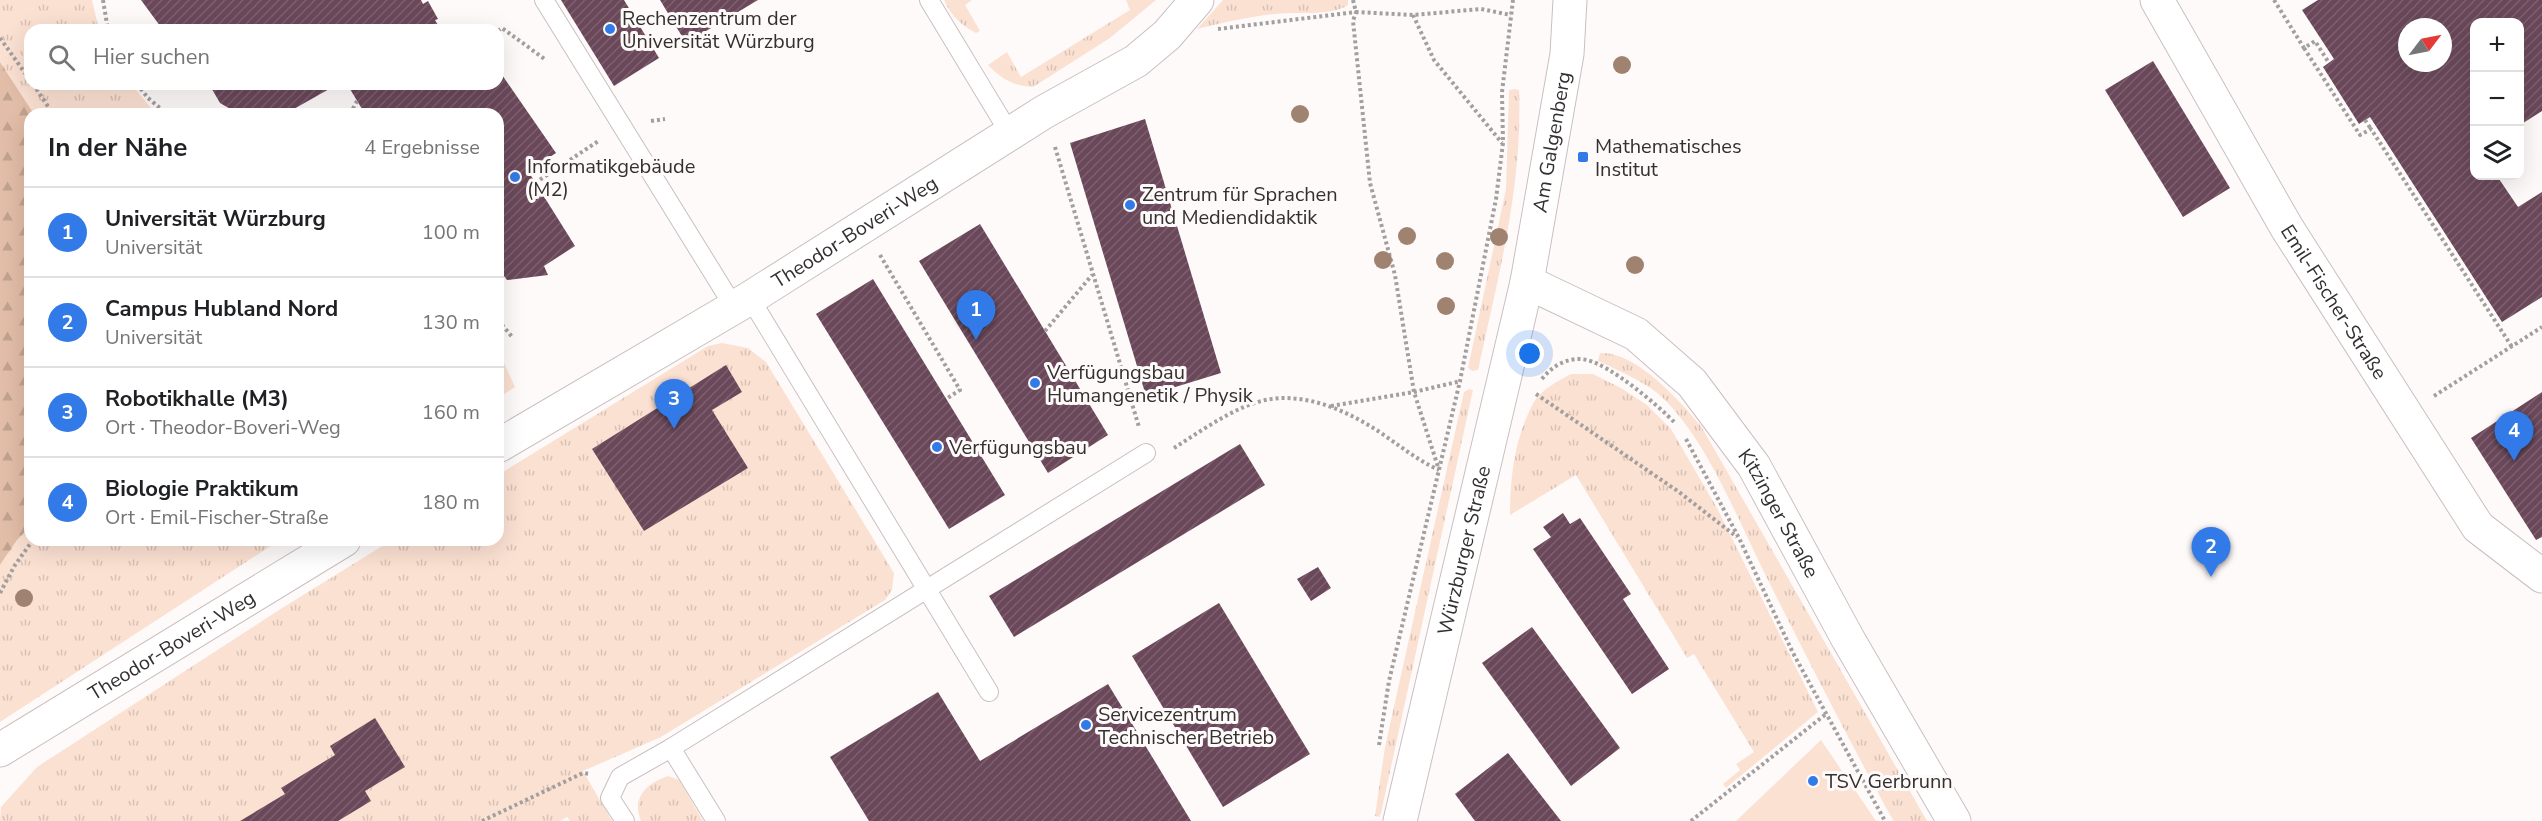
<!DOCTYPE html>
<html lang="de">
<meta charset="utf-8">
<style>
:root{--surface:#fff;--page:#f6f6f6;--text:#202124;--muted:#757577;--line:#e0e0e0;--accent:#327ae7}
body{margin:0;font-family:"Nunito Sans",sans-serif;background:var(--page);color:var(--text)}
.controls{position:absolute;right:18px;top:18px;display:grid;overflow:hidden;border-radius:12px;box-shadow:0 6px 24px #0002}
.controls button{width:54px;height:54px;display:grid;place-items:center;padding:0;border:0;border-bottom:2px solid var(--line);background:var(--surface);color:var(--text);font:30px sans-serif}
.compass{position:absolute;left:2398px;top:18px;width:54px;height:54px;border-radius:50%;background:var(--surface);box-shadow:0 6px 24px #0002;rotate:58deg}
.you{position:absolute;left:1530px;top:354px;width:21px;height:21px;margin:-15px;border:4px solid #fff;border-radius:50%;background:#1a73e8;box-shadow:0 0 0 9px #1a73e833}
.badge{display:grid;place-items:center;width:39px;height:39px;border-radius:50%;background:var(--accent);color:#fff;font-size:20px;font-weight:700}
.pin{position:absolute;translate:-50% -50px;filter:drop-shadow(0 2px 3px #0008)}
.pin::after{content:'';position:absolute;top:32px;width:21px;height:18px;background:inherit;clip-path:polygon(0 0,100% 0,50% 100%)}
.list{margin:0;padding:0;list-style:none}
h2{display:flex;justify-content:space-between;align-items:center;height:78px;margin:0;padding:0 24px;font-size:26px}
h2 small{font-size:20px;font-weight:400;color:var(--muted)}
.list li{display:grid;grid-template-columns:39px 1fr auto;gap:18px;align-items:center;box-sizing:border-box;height:90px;padding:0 24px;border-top:2px solid var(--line)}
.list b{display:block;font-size:22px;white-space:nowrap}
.list p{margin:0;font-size:20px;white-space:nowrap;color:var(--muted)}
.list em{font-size:20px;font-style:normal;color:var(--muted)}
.icon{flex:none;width:33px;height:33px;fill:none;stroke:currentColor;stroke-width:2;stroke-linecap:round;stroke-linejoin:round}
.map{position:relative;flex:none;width:2542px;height:821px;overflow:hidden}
.search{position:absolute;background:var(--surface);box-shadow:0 6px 24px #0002;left:24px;top:24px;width:480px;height:66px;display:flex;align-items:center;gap:15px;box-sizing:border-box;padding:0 21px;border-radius:18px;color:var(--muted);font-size:22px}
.panel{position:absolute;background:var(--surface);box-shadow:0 6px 24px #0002;left:24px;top:108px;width:480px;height:438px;border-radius:18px}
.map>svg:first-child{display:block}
</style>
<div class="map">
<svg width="2542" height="821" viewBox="0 0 2542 821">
<defs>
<pattern id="grass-tufts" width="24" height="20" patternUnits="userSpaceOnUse" patternTransform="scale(1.5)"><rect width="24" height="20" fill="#fbe1d2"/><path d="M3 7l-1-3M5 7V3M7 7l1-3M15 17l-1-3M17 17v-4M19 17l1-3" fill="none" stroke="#d8c1b5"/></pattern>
<pattern id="forest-firs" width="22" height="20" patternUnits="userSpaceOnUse" patternTransform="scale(1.5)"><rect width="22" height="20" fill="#e2bda7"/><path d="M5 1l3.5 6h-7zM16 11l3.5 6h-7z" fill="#c2a390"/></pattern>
<pattern id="building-hatch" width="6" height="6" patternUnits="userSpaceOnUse" patternTransform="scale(1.5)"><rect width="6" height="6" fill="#6a485a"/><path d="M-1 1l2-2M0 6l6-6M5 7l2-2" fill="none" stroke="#7c606f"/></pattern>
</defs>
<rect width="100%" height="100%" fill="#fffafa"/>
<g fill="url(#grass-tufts)">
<polygon points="0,0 92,0 99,30 30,30 30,84 131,84 156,114 34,114 0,62"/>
<path d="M944,0H972L965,5L980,31L976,33C961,25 951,16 944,0Z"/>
<path d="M1126,0H1156L1110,38L1033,87C1014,86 1001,79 988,65L1007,52L1021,77L1130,10Z"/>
<path d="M1223,0H1348V5C1329,17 1297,11 1275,14C1248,17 1223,23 1197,29Z"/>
<path d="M1515,89L1519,90C1523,185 1498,278 1478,370L1472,371L1468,368L1506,189L1509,90Z"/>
<polygon points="722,343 748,348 766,362 894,573 892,590 885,600 661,737 583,771 612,821 570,821 567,817 560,821 0,821 1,807 37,767 279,610 392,540 498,540 498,475 708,346"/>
<polygon points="498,350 515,387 498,398"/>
<path d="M1600,353C1636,351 1680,401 1701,426L1927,821H1894L1889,813C1845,733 1804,652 1763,570C1736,515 1708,444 1665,400C1647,382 1621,372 1598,361Z"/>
<path d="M1571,374H1593L1621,388L1647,405L1671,429L1717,508L1818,712L1726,788L1723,784L1740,770L1736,764L1754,752L1694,654L1687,658L1576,475L1510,515C1510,477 1515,436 1534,402C1542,389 1558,381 1571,374Z"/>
<polygon points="1469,389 1473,390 1381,813 1379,817 1375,816 1385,747 1464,392"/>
<polygon points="30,527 30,540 280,540 0,722 0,565 17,540"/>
<path d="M668,776L679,780L703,821H641C631,797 647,783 668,776Z"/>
</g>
<polygon fill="url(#forest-firs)" points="0,62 34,114 30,114 30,527 17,540 0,565"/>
<polygon fill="#fbe1d2" points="1821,740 1876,821 1736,821"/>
<g fill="url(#building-hatch)" fill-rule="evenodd">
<polygon points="141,0 421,0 423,4 428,1 438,19 435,20 441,30 201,30 198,24 163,30"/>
<polygon points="561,0 624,0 659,58 614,86"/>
<polygon points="660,0 758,0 686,43"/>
<path d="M2318,0H2542V111L2520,125V22H2474V176H2497L2518,207L2542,192V297L2502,322L2370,117L2359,124L2323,67L2334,59L2302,10ZM2407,27H2443V63H2407Z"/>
<polygon points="2153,61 2230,188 2183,217 2105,90"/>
<polygon points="498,69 556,153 528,171 575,246 544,266 548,275 507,280 501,272 498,273 498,114 384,114 380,108 365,114 347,84 498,84"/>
<polygon points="209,84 338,84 285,114 239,114 220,103"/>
<polygon points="1145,119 1221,373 1146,396 1070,143"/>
<polygon points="980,224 1108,435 1048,473 919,261"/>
<polygon points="873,279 1005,495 949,529 816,314"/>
<polygon points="726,365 742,392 712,410 748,468 644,531 592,449"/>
<polygon points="2542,392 2542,537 2536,540 2471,438"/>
<polygon points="1240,444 1265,485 1014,637 989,596"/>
<polygon points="1563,513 1570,524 1580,518 1631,594 1623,599 1669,669 1632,694 1533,549 1551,537 1543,527"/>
<polygon points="1318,567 1331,588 1311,601 1297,579"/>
<polygon points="1219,603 1310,754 1223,807 1132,656"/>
<polygon points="1532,627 1620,748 1571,786 1482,663"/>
<polygon points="1108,684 1191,821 869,821 830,757 938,692 980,761"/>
<polygon points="375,718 405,767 365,791 371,801 338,821 240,821 285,794 281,788 335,755 330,746"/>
<polygon points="1508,753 1561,821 1475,821 1455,794"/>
</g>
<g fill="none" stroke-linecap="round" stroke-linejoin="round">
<g stroke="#cabfc0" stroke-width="20">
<g id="service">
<polyline points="544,0 734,307"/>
<polyline points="929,0 1010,134"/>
<polyline points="750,298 989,692"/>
<polyline points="625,821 610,798 620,777 671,748"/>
<polyline points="716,821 671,748 1146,453"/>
</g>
</g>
<g stroke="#cabfc0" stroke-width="35">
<g id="minor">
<path id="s1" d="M2157,0L2287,228L2478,527L2542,576"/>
<path id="s2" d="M498,446L750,298L1044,112L1136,61L1167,35L1197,0"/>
<path id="s3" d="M0,750L344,540"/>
</g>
</g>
<g stroke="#cabfc0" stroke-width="35">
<g id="tertiary">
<path id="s4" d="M1527,282L1636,334L1692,383L1754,466L1848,639L1954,821"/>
<path id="s5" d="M1400,821L1527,282L1567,54L1570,0"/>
</g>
</g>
<g stroke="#a49f9f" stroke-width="4" stroke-dasharray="3 3" stroke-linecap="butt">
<polyline points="103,0 108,30"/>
<polyline points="1353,0 1356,12 1413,15 1481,9 1511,15"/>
<polyline points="2274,0 2304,48 2315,41 2329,63"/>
<polyline points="1413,15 1434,60 1502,143"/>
<polyline points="1218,29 1356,12 1353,21 1370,183 1395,275 1414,392 1439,470"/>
<polyline points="498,31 502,28 546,60"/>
<polyline points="0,38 30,80"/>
<polyline points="2304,48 2360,135 2371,129 2512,347"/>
<polyline points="33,84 53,114"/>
<polyline points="137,84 148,98 167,114"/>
<polyline points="36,89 47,84"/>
<polyline points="350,114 357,101"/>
<polyline points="2365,120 2371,129"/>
<polyline points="651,121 665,119"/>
<polyline points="1055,147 1139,427"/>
<polyline points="535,183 600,140"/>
<polyline points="880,255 960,390 946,399"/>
<polyline points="498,320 513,338"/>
<polyline points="1045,331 1092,275"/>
<path d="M1542,379C1553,365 1569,356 1587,360C1610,365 1658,405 1675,423"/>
<polyline points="1536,394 1679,492 1737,537"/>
<polyline points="2434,396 2542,327"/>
<polyline points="1331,406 1414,392 1461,381"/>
<polyline points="1686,439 1739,538 1793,653 1885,821"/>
<path d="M1174,448C1198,433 1223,415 1249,405C1293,387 1341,407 1378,431C1399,445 1417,460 1439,470"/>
<polyline points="0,593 15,565 33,540"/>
<polyline points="1379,745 1389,681 1460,381 1496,199 1503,143 1502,92 1513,0"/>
<polyline points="482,821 583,773 590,774"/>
<polyline points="1691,821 1826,714"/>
</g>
<use href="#service" stroke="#fff" stroke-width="18"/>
<use href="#minor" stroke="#fff" stroke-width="33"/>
<use href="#tertiary" stroke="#fff" stroke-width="33"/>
</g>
<g fill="#9f8370">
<circle cx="1622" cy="65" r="9"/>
<circle cx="1300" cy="114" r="9"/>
<circle cx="1407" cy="236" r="9"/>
<circle cx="1499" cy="237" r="9"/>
<circle cx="1383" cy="260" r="9"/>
<circle cx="1445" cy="261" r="9"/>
<circle cx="1635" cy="265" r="9"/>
<circle cx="1446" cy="306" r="9"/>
<circle cx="24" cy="598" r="9"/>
</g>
<g fill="#327ae7" stroke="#fffafa" stroke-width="2">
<circle cx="610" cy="29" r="6"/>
<rect x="1577" y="151" width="12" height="12" rx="3"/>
<circle cx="515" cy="177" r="6"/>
<circle cx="1130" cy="205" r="6"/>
<circle cx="1035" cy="383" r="6"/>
<circle cx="937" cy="447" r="6"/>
<circle cx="1086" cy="725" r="6"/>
<circle cx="1813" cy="781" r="6"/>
</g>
<g text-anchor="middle" stroke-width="6" stroke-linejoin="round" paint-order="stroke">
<g font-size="20" fill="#343030" stroke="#fffafa" text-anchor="start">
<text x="622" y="25">Rechenzentrum der<tspan x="622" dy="23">Universität Würzburg</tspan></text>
<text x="1595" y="153">Mathematisches<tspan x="1595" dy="23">Institut</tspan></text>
<text x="527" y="173">Informatikgebäude<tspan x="527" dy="23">(M2)</tspan></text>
<text x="1142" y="201">Zentrum für Sprachen<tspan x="1142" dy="23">und Mediendidaktik</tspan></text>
<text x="1047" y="379">Verfügungsbau<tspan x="1047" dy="23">Humangenetik / Physik</tspan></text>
<text x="949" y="454">Verfügungsbau</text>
<text x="1098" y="721">Servicezentrum<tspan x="1098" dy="23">Technischer Betrieb</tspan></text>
<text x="1825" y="788">TSV Gerbrunn</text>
</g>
<g font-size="20" fill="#343030" stroke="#fffafa">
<text dy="7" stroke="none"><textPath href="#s5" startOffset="696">Am Galgenberg</textPath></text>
<text dy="7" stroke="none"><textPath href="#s2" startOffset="416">Theodor-Boveri-Weg</textPath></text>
<text dy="7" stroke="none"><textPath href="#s1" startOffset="350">Emil-Fischer-Straße</textPath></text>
<text dy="7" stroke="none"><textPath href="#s4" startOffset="352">Kitzinger Straße</textPath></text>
<text dy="7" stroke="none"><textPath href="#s5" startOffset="278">Würzburger Straße</textPath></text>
<text dy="7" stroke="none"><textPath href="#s3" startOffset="201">Theodor-Boveri-Weg</textPath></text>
</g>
</g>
</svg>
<div class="controls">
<button>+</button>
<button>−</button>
<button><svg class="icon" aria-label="layers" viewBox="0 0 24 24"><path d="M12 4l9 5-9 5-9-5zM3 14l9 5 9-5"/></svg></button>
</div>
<svg class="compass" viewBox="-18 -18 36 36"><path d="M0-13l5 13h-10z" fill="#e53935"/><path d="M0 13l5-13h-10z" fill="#757577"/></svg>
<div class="you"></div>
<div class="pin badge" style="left:976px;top:340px">1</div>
<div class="pin badge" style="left:2211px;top:577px">2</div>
<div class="pin badge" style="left:674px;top:429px">3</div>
<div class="pin badge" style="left:2514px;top:461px">4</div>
<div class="search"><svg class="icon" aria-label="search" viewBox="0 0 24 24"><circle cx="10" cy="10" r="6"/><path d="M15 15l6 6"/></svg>Hier suchen</div>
<section class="panel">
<h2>In der Nähe<small>4 Ergebnisse</small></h2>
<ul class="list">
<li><span class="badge">1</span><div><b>Universität Würzburg</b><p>Universität</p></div><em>100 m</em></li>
<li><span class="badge">2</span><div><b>Campus Hubland Nord</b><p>Universität</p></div><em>130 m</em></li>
<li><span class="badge">3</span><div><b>Robotikhalle (M3)</b><p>Ort · Theodor-Boveri-Weg</p></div><em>160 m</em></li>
<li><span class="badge">4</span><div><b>Biologie Praktikum</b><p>Ort · Emil-Fischer-Straße</p></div><em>180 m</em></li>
</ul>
</section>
</div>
